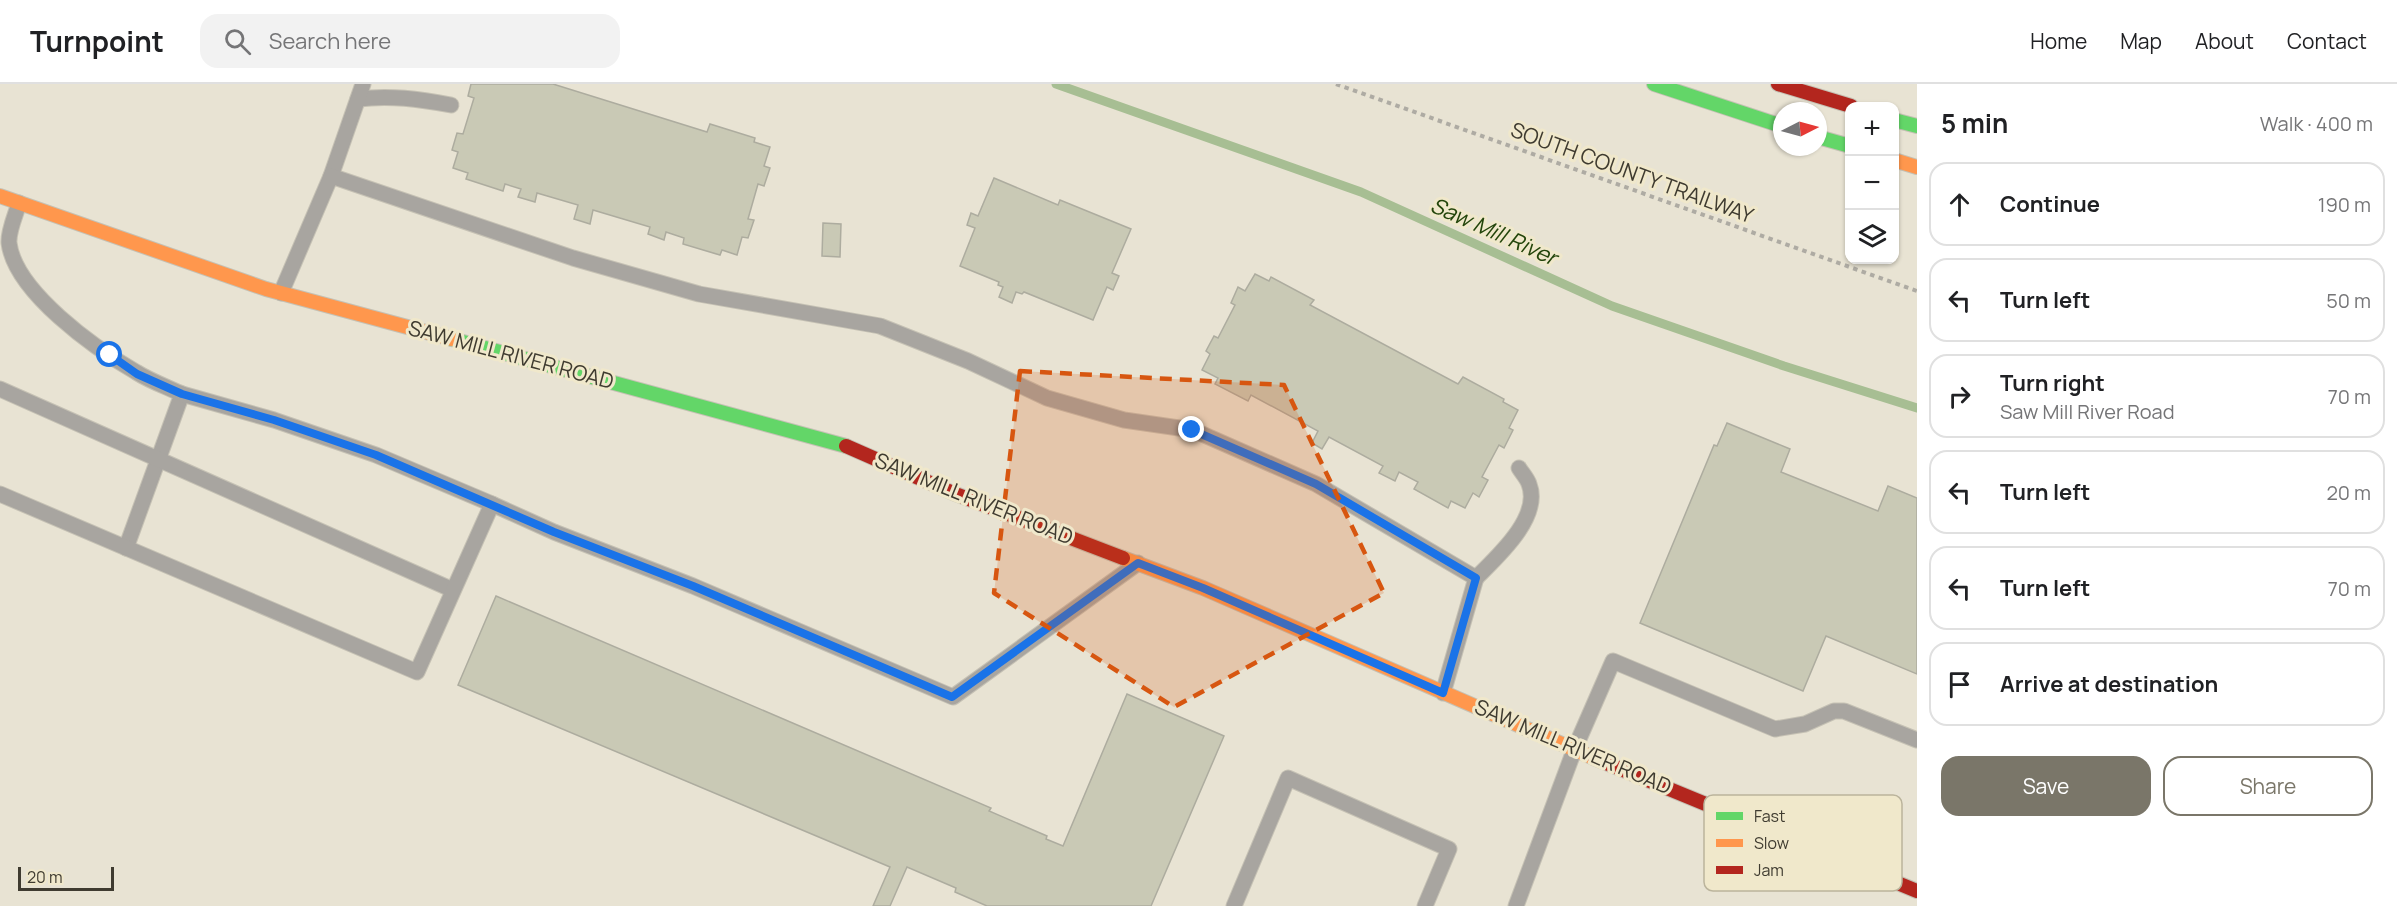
<!DOCTYPE html>
<meta charset="utf-8">
<style>
:root{--surface:#fff;--page:#f2f2f2;--text:#202124;--muted:#757577;--line:#e0e0e0;--accent:#7a7669}
body{margin:0;font-family:Manrope,sans-serif;background:var(--page);color:var(--text)}
.controls{position:absolute;right:18px;top:18px;display:grid;overflow:hidden;border-radius:12px;box-shadow:0 2px 4px #0004}
.controls button{width:54px;height:54px;display:grid;place-items:center;padding:0;border:0;border-bottom:2px solid var(--line);background:var(--surface);color:var(--text);font:30px sans-serif}
.compass{position:absolute;left:1773px;top:18px;width:54px;height:54px;border-radius:50%;background:var(--surface);box-shadow:0 2px 4px #0004;rotate:84deg}
.scale{position:absolute;left:18px;bottom:15px;width:96px;box-sizing:border-box;padding-left:6px;border:3px solid #3f3b30;border-top:0;font-size:16px;line-height:21px;white-space:nowrap;color:#3f3b30;-webkit-text-stroke:4px #f0e8cb;paint-order:stroke}
.stop{position:absolute;width:18px;height:18px;margin:-14px;border:4px solid #1a73e8;border-radius:50%;background:#fff}
.stop.end{background:#1a73e8;border-color:#fff;box-shadow:0 2px 6px #0008}
.list{margin:0;padding:0;list-style:none}
h2{display:flex;justify-content:space-between;align-items:center;height:78px;margin:0;padding:0 24px;font-size:26px}
h2 small{font-size:20px;font-weight:400;color:var(--muted)}
.list li{display:grid;grid-template-columns:39px 1fr auto;gap:18px;align-items:center;box-sizing:border-box;height:84px;margin:0 12px 12px;padding:0 12px;border:2px solid var(--line);border-radius:18px}
.list b{display:block;font-size:22px;white-space:nowrap}
.list p{margin:0;font-size:20px;white-space:nowrap;color:var(--muted)}
.list em{font-size:20px;font-style:normal;color:var(--muted)}
.actions{display:flex;gap:12px;padding:18px 24px}
.actions a{flex:1;padding:14px 0;border:2px solid var(--accent);border-radius:18px;text-align:center;font-size:21px;color:var(--accent)}
.actions .main{background:var(--accent);color:#fff}
.icon{flex:none;width:33px;height:33px;fill:none;stroke:currentColor;stroke-width:2;stroke-linecap:round;stroke-linejoin:round}
.map{position:relative;flex:none;width:1917px;height:822px;overflow:hidden}
header{display:flex;align-items:center;gap:36px;box-sizing:border-box;height:84px;padding:0 30px;background:var(--surface);border-bottom:2px solid var(--line)}
header strong{font-size:28px}
nav{display:flex;gap:33px;margin-inline-start:auto;font-size:21px}
.search{width:420px;height:54px;background:var(--page);display:flex;align-items:center;gap:15px;box-sizing:border-box;padding:0 21px;border-radius:18px;color:var(--muted);font-size:22px}
main{display:flex}
aside{flex:1;background:var(--surface)}
.map>svg:first-child{display:block}
</style>
<header>
<strong>Turnpoint</strong>
<div class="search"><svg class="icon" aria-label="search" viewBox="0 0 24 24"><circle cx="10" cy="10" r="6"/><path d="M15 15l6 6"/></svg>Search here</div>
<nav><a>Home</a><a>Map</a><a>About</a><a>Contact</a></nav>
</header>
<main>
<div class="map">
<svg width="1917" height="822" viewBox="0 0 1917 822">
<rect width="100%" height="100%" fill="#e8e3d3"/>
<g fill="none" stroke-linecap="round" stroke-linejoin="round">
<polyline stroke="#a7be93" stroke-width="9" points="1056,0 1361,108 1612,222 1784,282 1917,324"/>
</g>
<g fill="#c9c9b5" stroke="#adac9f" stroke-width="1.5">
<polygon points="471,0 553,0 707,48 710,40 755,54 754,58 770,63 764,82 770,84 764,102 758,100 748,135 754,136 748,154 742,153 737,171 722,166 720,171 683,160 684,154 666,148 664,156 648,150 650,143 593,126 590,140 574,135 578,121 537,109 535,118 518,113 521,105 505,100 503,107 466,95 468,89 453,84 458,68 452,66 457,49 463,50 474,14 468,12"/>
<polygon points="994,94 1058,121 1060,116 1131,145 1112,189 1119,192 1113,206 1107,203 1093,236 1024,208 1022,210 1016,208 1012,219 999,213 1003,203 998,201 999,198 960,182 975,144 967,141 971,129 978,132"/>
<polygon points="823,139 841,140 840,173 822,172"/>
<polygon points="1255,190 1269,197 1271,193 1314,216 1310,221 1458,300 1463,293 1504,315 1503,318 1518,326 1509,344 1513,346 1504,364 1499,361 1482,393 1488,396 1479,413 1473,409 1465,424 1451,417 1448,424 1414,405 1418,398 1399,388 1395,397 1379,389 1383,382 1329,353 1322,365 1312,359 1318,347 1251,311 1248,317 1215,300 1218,294 1202,286 1210,270 1206,267 1214,252 1218,254 1235,221 1231,219 1238,203 1245,207"/>
<polygon points="1727,339 1790,365 1781,388 1878,427 1888,402 1917,414 1917,590 1826,552 1803,607 1640,539 1714,361 1717,362"/>
<polygon points="496,512 991,724 989,727 1047,752 1046,755 1063,762 1127,610 1224,652 1151,822 987,822 955,808 956,804 907,783 890,822 873,822 890,783 458,601"/>
</g>
<g fill="none" stroke-linecap="round" stroke-linejoin="round">
<g stroke="#c5c1b4" stroke-width="17">
<g id="lane">
<path d="M358,15C390,11 419,15 451,21"/>
<polyline points="331,92 363,0"/>
<path d="M19,119C16,130 8,147 9,159C15,208 96,265 136,288C150,297 167,303 182,310L126,464"/>
<polyline points="281,209 331,92 573,174 699,210 880,242 968,277 1047,314 1124,336 1193,346 1316,400 1476,494 1443,609"/>
<polyline points="0,305 453,506"/>
<polyline points="182,310 274,336 376,371 492,420"/>
<polyline points="0,410 417,588 492,420 554,448 693,502 953,613 1138,479"/>
<path d="M1476,494C1497,473 1542,433 1529,400C1527,394 1522,389 1519,384"/>
<polyline points="1234,822 1288,694 1449,765 1425,822"/>
<polyline points="1516,822 1575,664 1613,577 1775,645 1805,640 1834,627 1844,627 1917,656"/>
</g>
</g>
<g stroke="#c5c1b4" stroke-width="16">
<g id="fast">
<polyline points="1654,0 1782,42"/>
<polyline points="1894,36 1917,42"/>
<polyline points="1818,53 1850,62"/>
<polyline points="452,255 846,362"/>
</g>
</g>
<g stroke="#c5c1b4" stroke-width="16">
<g id="slow">
<polyline points="1894,76 1917,83"/>
<polyline points="0,112 266,205 452,255"/>
<polyline points="1123,474 1203,504 1594,674"/>
</g>
</g>
<g stroke="#c5c1b4" stroke-width="16">
<g id="jam">
<polyline points="1778,0 1851,22"/>
<polyline points="846,362 953,409 1123,474"/>
<polyline points="1594,674 1917,807"/>
</g>
</g>
<polyline stroke="#aeaba3" stroke-width="4" stroke-dasharray="4.5 4.5" stroke-linecap="butt" points="1336,0 1917,207"/>
<use href="#lane" stroke="#a8a5a0" stroke-width="15"/>
<use href="#fast" stroke="#63d668" stroke-width="14"/>
<use href="#slow" stroke="#ff974d" stroke-width="14"/>
<use href="#jam" stroke="#b3261e" stroke-width="14"/>
</g>
<g fill="none" stroke-linecap="round" stroke-linejoin="round">
<polyline stroke="#1a73e8" stroke-width="8" points="110,271 137,290 182,310 274,336 376,371 554,448 693,502 952,613 1138,479 1203,504 1443,609 1476,494 1316,400 1192,346"/>
</g>
<path fill="#d75610" fill-opacity="0.2" stroke="#d75610" stroke-width="4.5" stroke-dasharray="12 8" stroke-linejoin="round" d="M1020,287L1284,301L1384,509L1174,623L994,509Z"/>
<g text-anchor="middle" stroke-width="6" stroke-linejoin="round" paint-order="stroke">
<g font-size="21" fill="#3f3b30" stroke="#f0e8cb">
<text transform="translate(1632 89) rotate(20)" y="7">SOUTH COUNTY TRAILWAY</text>
<text transform="translate(511 271) rotate(15)" y="7">SAW MILL RIVER ROAD</text>
<text transform="translate(974 415) rotate(22)" y="7">SAW MILL RIVER ROAD</text>
<text transform="translate(1573 663) rotate(23)" y="7">SAW MILL RIVER ROAD</text>
</g>
<g font-size="22" font-style="italic" fill="#23450b" stroke="#f0e8cb">
<text transform="translate(1494 147) rotate(24)" y="8">Saw Mill River</text>
</g>
</g>
<rect x="1704" y="711" width="198" height="96" rx="9" fill="#f0e8cb" stroke="#bbb49c" stroke-width="1.5"/>
<rect x="1716" y="728" width="27" height="8" fill="#63d668"/>
<rect x="1716" y="755" width="27" height="8" fill="#ff974d"/>
<rect x="1716" y="782" width="27" height="8" fill="#b3261e"/>
<g font-size="16" fill="#3f3b30">
<text x="1754" y="738">Fast</text>
<text x="1754" y="765">Slow</text>
<text x="1754" y="792">Jam</text>
</g>
</svg>
<div class="controls">
<button>+</button>
<button>−</button>
<button><svg class="icon" aria-label="layers" viewBox="0 0 24 24"><path d="M12 4l9 5-9 5-9-5zM3 14l9 5 9-5"/></svg></button>
</div>
<svg class="compass" viewBox="-18 -18 36 36"><path d="M0-13l5 13h-10z" fill="#e53935"/><path d="M0 13l5-13h-10z" fill="#757577"/></svg>
<div class="scale">20 m</div>
<div class="stop" style="left:110px;top:271px"></div>
<div class="stop end" style="left:1192px;top:346px"></div>
</div>
<aside>
<h2>5 min<small>Walk · 400 m</small></h2>
<ul class="list">
<li><svg class="icon" aria-label="ahead" viewBox="0 0 24 24"><path d="M12 20V5M6 11l6-6 6 6"/></svg><div><b>Continue</b></div><em>190 m</em></li>
<li><svg class="icon" aria-label="left" viewBox="0 0 24 24"><path d="M17 20v-9H6M10 6l-5 5 5 5"/></svg><div><b>Turn left</b></div><em>50 m</em></li>
<li><svg class="icon" aria-label="right" viewBox="0 0 24 24"><path d="M7 20v-9h11M14 6l5 5-5 5"/></svg><div><b>Turn right</b><p>Saw Mill River Road</p></div><em>70 m</em></li>
<li><svg class="icon" aria-label="left" viewBox="0 0 24 24"><path d="M17 20v-9H6M10 6l-5 5 5 5"/></svg><div><b>Turn left</b></div><em>20 m</em></li>
<li><svg class="icon" aria-label="left" viewBox="0 0 24 24"><path d="M17 20v-9H6M10 6l-5 5 5 5"/></svg><div><b>Turn left</b></div><em>70 m</em></li>
<li><svg class="icon" aria-label="arrive" viewBox="0 0 24 24"><path d="M6 21V4h12l-3 4 3 4H6"/></svg><div><b>Arrive at destination</b></div></li>
</ul>
<div class="actions"><a class="main">Save</a><a>Share</a></div>
</aside>
</main>
